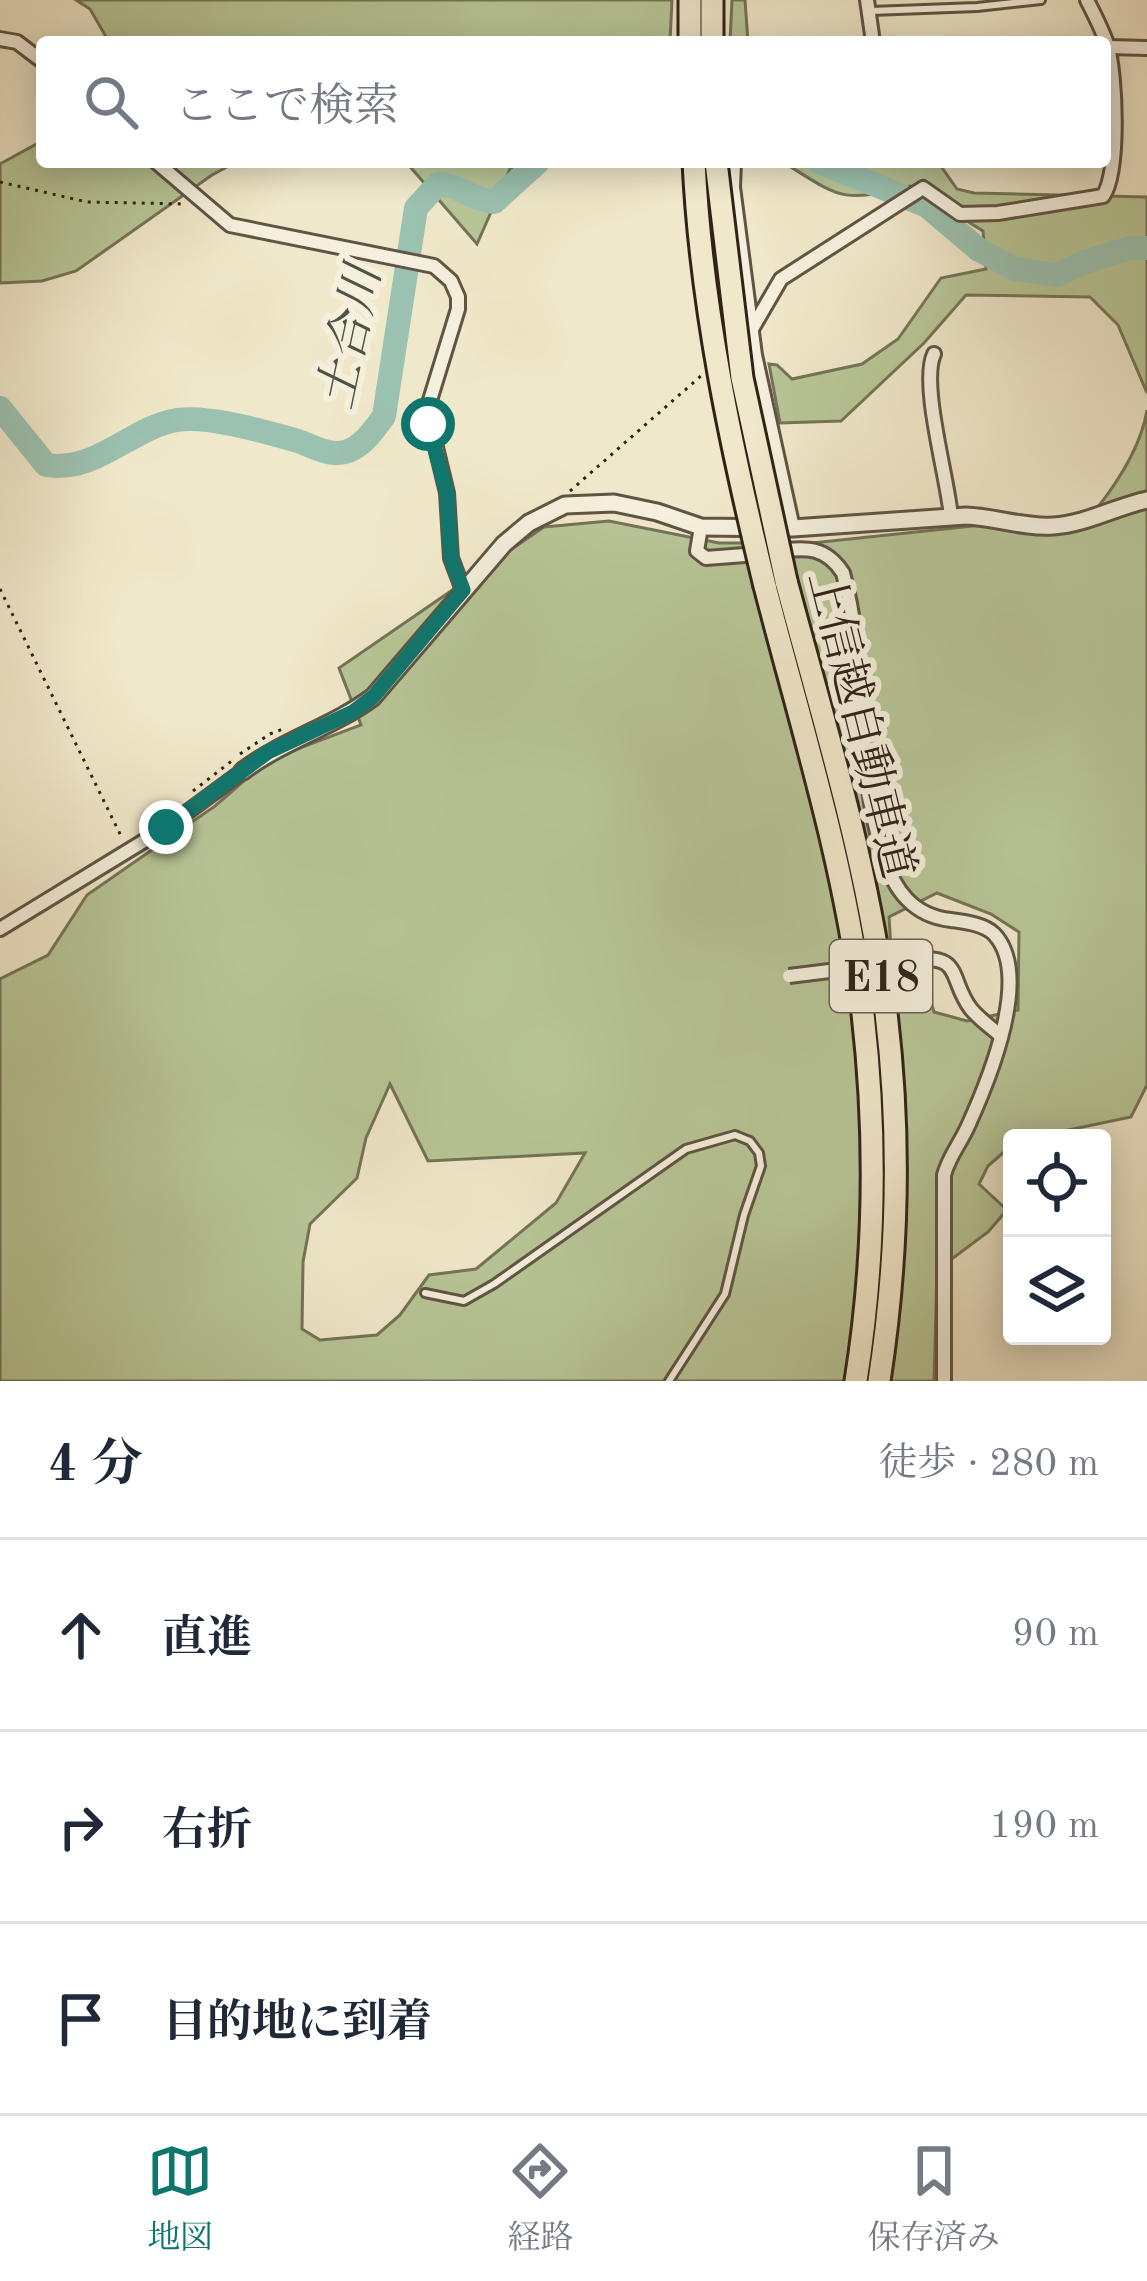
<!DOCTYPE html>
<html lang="ja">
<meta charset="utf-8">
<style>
:root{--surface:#fff;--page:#f2f2f3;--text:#1f2937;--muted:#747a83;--line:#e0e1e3;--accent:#0f766e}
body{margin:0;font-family:"Old Standard TT","Noto Serif JP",serif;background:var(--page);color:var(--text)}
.controls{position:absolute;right:36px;bottom:36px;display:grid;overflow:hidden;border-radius:12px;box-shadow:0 6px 30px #0003}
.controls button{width:108px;height:108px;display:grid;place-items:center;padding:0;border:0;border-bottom:3px solid var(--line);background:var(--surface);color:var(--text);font:60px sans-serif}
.stop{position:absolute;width:36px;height:36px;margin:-27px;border:9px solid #0f766e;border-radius:50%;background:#fff}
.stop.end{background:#0f766e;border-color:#fff;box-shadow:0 3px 12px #0008}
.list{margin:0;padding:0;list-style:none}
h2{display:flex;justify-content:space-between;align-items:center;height:156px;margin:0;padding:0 48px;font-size:51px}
h2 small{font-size:39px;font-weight:400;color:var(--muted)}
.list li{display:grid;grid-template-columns:78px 1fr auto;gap:36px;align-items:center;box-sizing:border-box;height:192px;padding:0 48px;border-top:3px solid var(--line)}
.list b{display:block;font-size:45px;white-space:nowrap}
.list em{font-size:39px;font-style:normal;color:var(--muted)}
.icon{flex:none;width:66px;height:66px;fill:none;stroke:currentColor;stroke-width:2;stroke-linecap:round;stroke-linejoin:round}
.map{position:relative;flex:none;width:1147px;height:1381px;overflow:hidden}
.search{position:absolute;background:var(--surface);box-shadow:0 6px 30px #0003;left:36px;right:36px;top:36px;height:132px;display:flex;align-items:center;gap:30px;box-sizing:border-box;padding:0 42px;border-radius:12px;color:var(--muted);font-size:45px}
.sheet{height:732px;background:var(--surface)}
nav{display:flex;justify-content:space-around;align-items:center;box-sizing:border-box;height:168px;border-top:3px solid var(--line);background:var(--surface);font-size:33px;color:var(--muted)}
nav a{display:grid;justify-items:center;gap:6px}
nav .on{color:var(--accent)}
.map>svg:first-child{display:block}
</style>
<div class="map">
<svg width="1147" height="1381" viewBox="0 0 1147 1381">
<rect width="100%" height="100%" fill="#f0e8ca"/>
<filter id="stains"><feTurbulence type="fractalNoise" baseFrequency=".00167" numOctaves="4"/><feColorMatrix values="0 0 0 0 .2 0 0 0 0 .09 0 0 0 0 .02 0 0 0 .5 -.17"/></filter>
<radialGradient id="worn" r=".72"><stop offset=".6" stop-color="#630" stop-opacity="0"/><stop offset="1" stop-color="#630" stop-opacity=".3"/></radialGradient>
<g fill="#b8c697" stroke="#747458" stroke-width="3" fill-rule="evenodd">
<polygon points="76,0 672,0 670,42 109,42 90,9"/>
<polygon points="732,0 745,0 748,42 730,42"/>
<polygon points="42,141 42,162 236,162 212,175 76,271 42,281 0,283 0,164"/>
<polygon points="406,162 520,162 510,169 477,244"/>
<path d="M783,162H938L957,189L974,193L1147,197V393L1118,325L1090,297L966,295L924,343L841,421L780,423L769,364L777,365L792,379L862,364L898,339L941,278L986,269L983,231L910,186C841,203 842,199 783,162Z"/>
<path d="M1147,410V1085L1131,1117L1030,1138H1012V1145L988,1166L979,1184L1007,1210L988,1232L937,1270L934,1381H0V979L48,955L87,895L215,806L268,760L361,725L339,668L544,527L609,521L719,543H812L982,525L1079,530C1107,498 1140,454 1147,410ZM937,893L991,914L1019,932L1018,1010L967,1021L934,1012L923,973L891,948L889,917ZM390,1084L428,1161L585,1153L556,1203L476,1269L429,1275L400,1315L377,1335L320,1340L302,1329L303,1262L310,1224L357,1178L366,1138Z"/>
</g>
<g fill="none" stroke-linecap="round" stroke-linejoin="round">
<g stroke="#9bc1b0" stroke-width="24">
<polyline points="819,162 927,206 979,250 1015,269 1057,275 1085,262 1130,248 1147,248"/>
<path d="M0,408L46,465C97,473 130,428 177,420C209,415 266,432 298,441C309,445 322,452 334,453C357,455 372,433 384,416L416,208L438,184C461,185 471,200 494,202L538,162"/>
</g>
<g stroke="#605444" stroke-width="12">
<g id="service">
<polyline points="871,11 977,7 1041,0"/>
<polyline points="425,1293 464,1301 494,1284 686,1149 735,1135 750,1141 759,1153 761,1166 744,1215 725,1294 669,1381"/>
</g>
</g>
<g stroke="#605444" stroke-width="18">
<g id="minor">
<polyline points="867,0 873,42"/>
<polyline points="0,39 17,42 42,61"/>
<polyline points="1108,47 1147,48"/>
<polyline points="156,162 230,225 434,266 451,281 458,297 458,309 427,410 447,493 451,558 463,590"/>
<polyline points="734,162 733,187 755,355 793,528"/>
<path d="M752,329L781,279L923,188L960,214L998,213L1103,196C1120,172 1116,73 1107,44C1102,29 1094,14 1087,0"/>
<path d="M934,354C920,384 948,479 951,517"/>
<polyline points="701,527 697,551 706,558 758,554"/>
<path d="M778,551C807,547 826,547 843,573C868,664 855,765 883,855C894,890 913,916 951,920C965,922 984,924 994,934C1033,975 988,1082 968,1126C960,1144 949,1156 944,1175V1381"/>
<polyline points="0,929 167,827 243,771"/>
<path d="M910,961C964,952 948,979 971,1009C979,1019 992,1028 1001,1036"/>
</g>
</g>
<g stroke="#605444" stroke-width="21">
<path id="tertiary" d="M243,771C284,740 333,727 373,697L504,544L529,523L565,505L614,503L657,512L701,527L793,528L966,516C995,517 1024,528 1053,526C1086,524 1115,507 1147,500"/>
</g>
<g stroke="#302218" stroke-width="27">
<g id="motorway">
<polyline points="690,42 690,0"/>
<polyline points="712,42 712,0"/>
<path d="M786,581C822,716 864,851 883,990C901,1120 899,1251 879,1381"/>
<path d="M765,586C800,722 843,857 861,997C877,1124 876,1255 856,1381"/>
</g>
</g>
<g stroke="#302218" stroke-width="3" stroke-dasharray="3 6" stroke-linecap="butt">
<polyline points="0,182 87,202 186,204"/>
<polyline points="570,491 702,375"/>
<polyline points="0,589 122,838"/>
<polyline points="240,754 270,734 283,729"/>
<polyline points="193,791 233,760"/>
</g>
<use href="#service" stroke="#f5f0dd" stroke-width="6"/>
<use href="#minor" stroke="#f5f0dd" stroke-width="12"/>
<use href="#tertiary" stroke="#f5f0dd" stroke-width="15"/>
<use href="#motorway" stroke="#f0e8ca" stroke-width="21"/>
<g stroke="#605444" stroke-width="18" stroke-linecap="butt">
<polyline id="minor-bridge" points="789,976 910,961"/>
</g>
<g stroke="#302218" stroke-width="27" stroke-linecap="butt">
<g id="motorway-bridge">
<path d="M694,162C701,306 731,446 765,586"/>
<polyline points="716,162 742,378 786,581"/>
</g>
</g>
<use href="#minor-bridge" stroke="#f5f0dd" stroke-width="12"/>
<use href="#motorway-bridge" stroke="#f0e8ca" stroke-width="21"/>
</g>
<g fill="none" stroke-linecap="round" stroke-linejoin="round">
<polyline stroke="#0f766e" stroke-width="15" points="166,827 268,752 353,712 373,697 463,590 451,558 447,493 428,424"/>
</g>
<g text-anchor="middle" stroke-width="12" stroke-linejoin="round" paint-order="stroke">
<rect fill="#f5f0dd" stroke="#6b6053" stroke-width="3" x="830" y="940" width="102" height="72" rx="9"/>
<g font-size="42" font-weight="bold" fill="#302218">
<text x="881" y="991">E18</text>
</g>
<g font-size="45" fill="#302218" stroke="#f5f0dd">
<text transform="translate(863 724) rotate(76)" y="16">上信越自動車道</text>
</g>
<g font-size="48" font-style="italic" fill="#505246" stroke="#f5f0dd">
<text transform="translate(348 337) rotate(-78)" y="17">土合川</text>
</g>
</g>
<rect width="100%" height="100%" filter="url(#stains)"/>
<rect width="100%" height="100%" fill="url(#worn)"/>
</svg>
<div class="controls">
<button><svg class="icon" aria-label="locate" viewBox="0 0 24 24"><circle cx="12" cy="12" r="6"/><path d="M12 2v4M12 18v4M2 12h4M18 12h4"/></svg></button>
<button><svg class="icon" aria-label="layers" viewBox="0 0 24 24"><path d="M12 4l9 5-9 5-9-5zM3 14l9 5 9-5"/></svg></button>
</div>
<div class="stop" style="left:428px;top:424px"></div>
<div class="stop end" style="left:166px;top:827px"></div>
<div class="search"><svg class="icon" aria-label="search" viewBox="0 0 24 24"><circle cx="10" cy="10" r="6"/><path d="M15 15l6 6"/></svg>ここで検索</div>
</div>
<section class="sheet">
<h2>4 分<small>徒歩 · 280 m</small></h2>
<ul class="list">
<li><svg class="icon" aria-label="ahead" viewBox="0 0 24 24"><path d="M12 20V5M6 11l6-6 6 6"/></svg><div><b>直進</b></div><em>90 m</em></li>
<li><svg class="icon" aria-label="right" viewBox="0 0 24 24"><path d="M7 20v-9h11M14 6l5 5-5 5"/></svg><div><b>右折</b></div><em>190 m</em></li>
<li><svg class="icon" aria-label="arrive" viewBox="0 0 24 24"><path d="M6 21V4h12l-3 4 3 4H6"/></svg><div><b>目的地に到着</b></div></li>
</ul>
</section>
<nav>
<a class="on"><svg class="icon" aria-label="map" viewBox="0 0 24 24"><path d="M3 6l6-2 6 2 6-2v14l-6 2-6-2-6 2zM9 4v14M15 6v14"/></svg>地図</a>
<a><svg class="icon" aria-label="directions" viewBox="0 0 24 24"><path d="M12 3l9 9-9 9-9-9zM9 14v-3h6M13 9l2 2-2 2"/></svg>経路</a>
<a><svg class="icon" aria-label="saved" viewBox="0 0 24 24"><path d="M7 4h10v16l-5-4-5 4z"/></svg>保存済み</a>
</nav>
